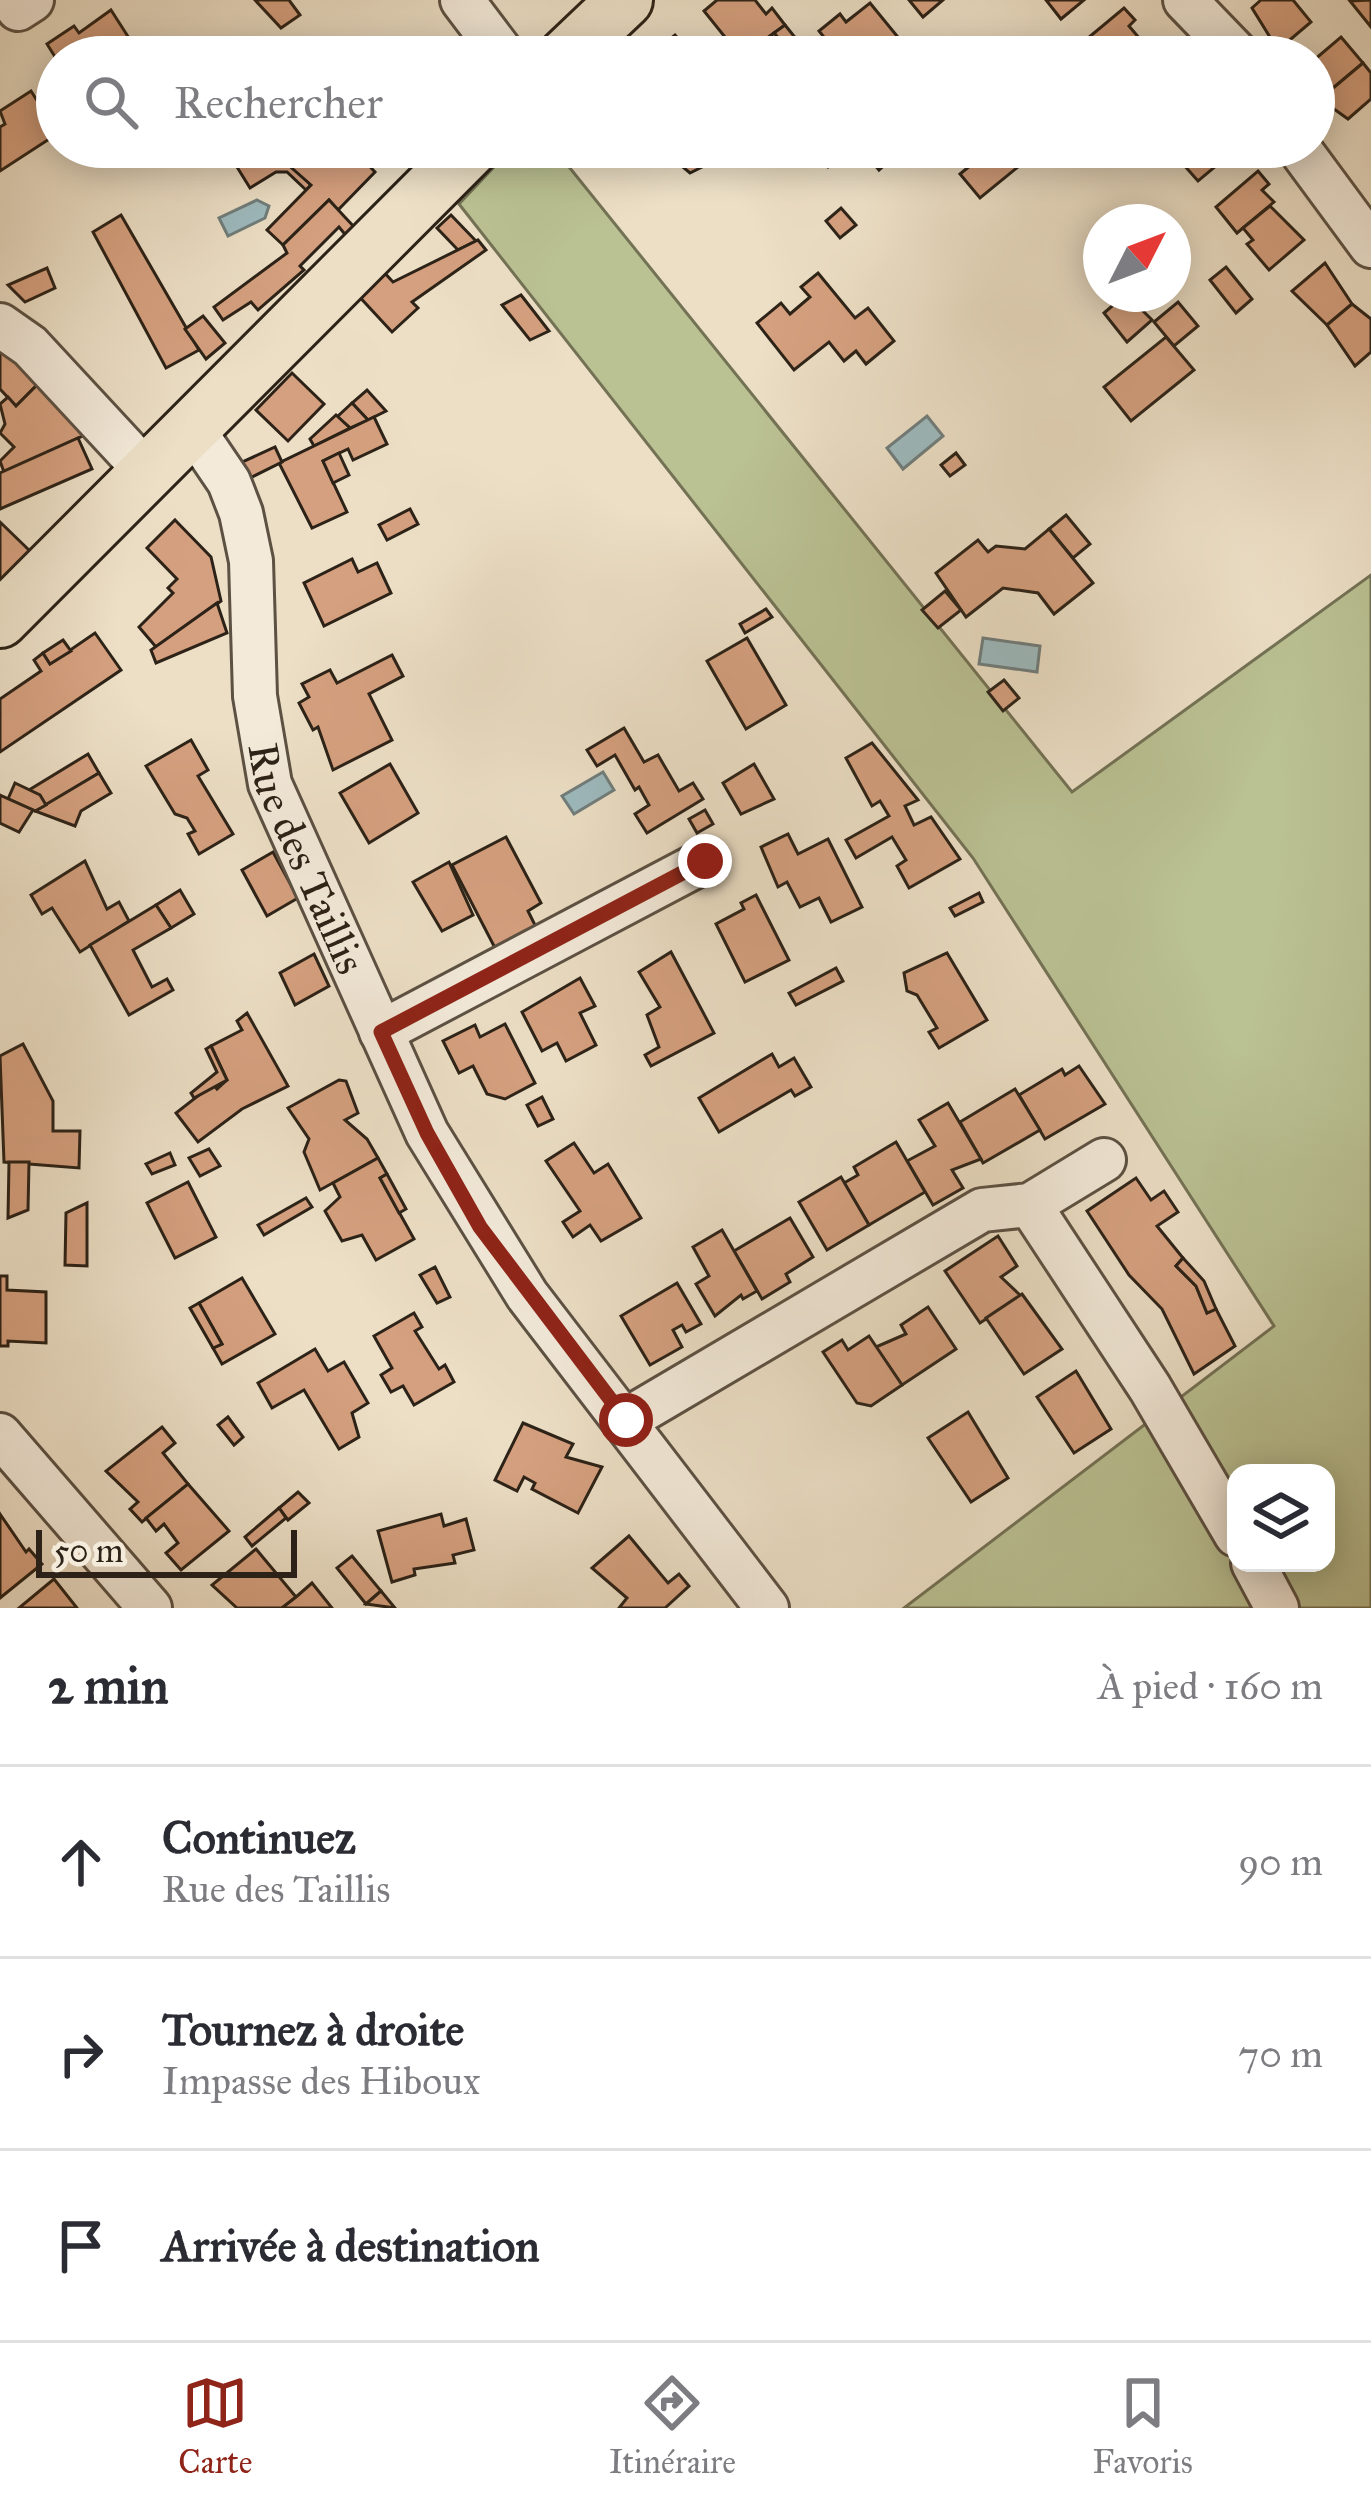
<!DOCTYPE html>
<html lang="fr">
<meta charset="utf-8">
<style>
:root{--surface:#fff;--page:#f7f7f7;--text:#2b2b33;--muted:#7c7c81;--line:#e1e1e2;--accent:#8f2418}
body{margin:0;font-family:"IM FELL Great Primer",serif;background:var(--page);color:var(--text)}
.controls{position:absolute;right:36px;bottom:36px;display:grid;overflow:hidden;border-radius:24px;box-shadow:0 6px 30px #0003}
.controls button{width:108px;height:108px;display:grid;place-items:center;padding:0;border:0;border-bottom:3px solid var(--line);background:var(--surface);color:var(--text);font:60px sans-serif}
.compass{position:absolute;left:1083px;top:204px;width:108px;height:108px;border-radius:50%;background:var(--surface);box-shadow:0 6px 30px #0003;rotate:48deg}
.scale{position:absolute;left:36px;bottom:30px;width:261px;box-sizing:border-box;padding-left:12px;border:6px solid #2c2217;border-top:0;font-size:33px;line-height:42px;white-space:nowrap;color:#2c2217;-webkit-text-stroke:9px #f3eada;paint-order:stroke}
.stop{position:absolute;width:36px;height:36px;margin:-27px;border:9px solid #8f2418;border-radius:50%;background:#fff}
.stop.end{background:#8f2418;border-color:#fff;box-shadow:0 3px 12px #0008}
.list{margin:0;padding:0;list-style:none}
h2{display:flex;justify-content:space-between;align-items:center;height:156px;margin:0;padding:0 48px;font-size:51px}
h2 small{font-size:39px;font-weight:400;color:var(--muted)}
.list li{display:grid;grid-template-columns:78px 1fr auto;gap:36px;align-items:center;box-sizing:border-box;height:192px;padding:0 48px;border-top:3px solid var(--line)}
.list b{display:block;font-size:45px;white-space:nowrap}
.list p{margin:0;font-size:39px;white-space:nowrap;color:var(--muted)}
.list em{font-size:39px;font-style:normal;color:var(--muted)}
.icon{flex:none;width:66px;height:66px;fill:none;stroke:currentColor;stroke-width:2;stroke-linecap:round;stroke-linejoin:round}
.map{position:relative;flex:none;width:1371px;height:1608px;overflow:hidden}
.search{position:absolute;background:var(--surface);box-shadow:0 6px 30px #0003;left:36px;right:36px;top:36px;height:132px;display:flex;align-items:center;gap:30px;box-sizing:border-box;padding:0 42px;border-radius:66px;color:var(--muted);font-size:45px}
.sheet{height:732px;background:var(--surface)}
nav{display:flex;justify-content:space-around;align-items:center;box-sizing:border-box;height:168px;border-top:3px solid var(--line);background:var(--surface);font-size:33px;color:var(--muted)}
nav a{display:grid;justify-items:center;gap:6px}
nav .on{color:var(--accent)}
.map>svg:first-child{display:block}
</style>
<div class="map">
<svg width="1371" height="1608" viewBox="0 0 1371 1608">
<rect width="100%" height="100%" fill="#ecdfc6"/>
<filter id="stains"><feTurbulence type="fractalNoise" baseFrequency=".00167" numOctaves="4"/><feColorMatrix values="0 0 0 0 .2 0 0 0 0 .09 0 0 0 0 .02 0 0 0 .5 -.17"/></filter>
<radialGradient id="worn" r=".72"><stop offset=".6" stop-color="#630" stop-opacity="0"/><stop offset="1" stop-color="#630" stop-opacity=".3"/></radialGradient>
<path fill="#bac193" stroke="#737255" stroke-width="3" fill-rule="evenodd" d="M513,147H553L1072,792L1371,575V1608H904L1274,1326L973,858L459,204ZM1236,1473H1326V1563H1236Z"/>
<g fill="#9dbabf" stroke="#707d7c" stroke-width="3">
<polygon points="257,200 269,206 265,218 228,236 219,218"/>
<polygon points="927,416 943,436 903,469 887,448"/>
<polygon points="983,638 1040,646 1037,672 979,664"/>
<polygon points="603,772 614,790 574,814 562,796"/>
</g>
<g fill="#d5a07f" stroke="#2c2217" stroke-width="3">
<polygon points="255,0 289,0 300,15 281,28"/>
<polygon points="717,0 755,0 766,14 772,8 785,25 741,57 704,11"/>
<polygon points="909,0 943,0 923,17"/>
<polygon points="1046,0 1084,0 1061,19"/>
<polygon points="1261,0 1293,0 1311,22 1278,50 1252,8"/>
<polygon points="1371,0 1371,27 1350,1"/>
<polygon points="870,3 897,36 870,57 840,57 819,31 840,14 846,22"/>
<polygon points="1124,8 1135,20 1129,26 1140,39 1118,57 1094,57 1082,43"/>
<polygon points="111,10 136,49 124,57 57,60 47,44 74,26 79,33"/>
<polygon points="785,25 810,56 808,57 776,57 787,49 774,33"/>
<polygon points="774,33 787,49 776,57 745,57"/>
<polygon points="675,35 693,57 649,57 648,56"/>
<polygon points="1341,37 1363,63 1320,99 1314,91 1314,60"/>
<polygon points="1136,43 1146,53 1155,57 1118,57"/>
<polygon points="1363,63 1371,73 1371,99 1348,119 1320,99"/>
<polygon points="31,91 45,113 57,106 57,134 0,171 0,127 5,124 0,111"/>
<polygon points="268,147 290,164 311,185 306,190 287,172 276,172 250,188 237,167"/>
<polygon points="268,147 360,147 355,151 375,172 338,210 329,200 283,245 267,230 311,185"/>
<polygon points="659,147 701,147 712,162 690,173"/>
<polygon points="811,147 853,147 828,167"/>
<polygon points="860,147 885,147 893,157 879,170"/>
<polygon points="993,147 1012,147 1024,162 980,198 960,174"/>
<polygon points="1186,147 1230,147 1234,151 1198,181 1176,156"/>
<polygon points="1258,171 1269,184 1262,190 1274,202 1237,233 1216,207"/>
<polygon points="329,200 356,229 348,238 339,227 300,266 304,270 258,310 251,302 223,320 214,307 287,253 283,245"/>
<polygon points="1270,206 1304,240 1269,270 1247,244 1253,240 1243,228"/>
<polygon points="841,208 856,225 840,238 826,221"/>
<polygon points="121,215 199,350 166,368 93,232"/>
<polygon points="451,215 476,241 458,250 437,228"/>
<polygon points="478,240 486,250 412,302 418,308 392,332 355,292 380,268 393,282"/>
<polygon points="1325,263 1352,304 1327,325 1292,291"/>
<polygon points="1226,267 1252,299 1236,313 1210,280"/>
<polygon points="47,268 55,288 25,302 8,285"/>
<polygon points="818,273 855,318 868,308 894,341 866,364 856,351 844,361 829,342 794,370 757,323 781,303 790,314 810,297 801,287"/>
<polygon points="1126,294 1152,320 1127,342 1104,313"/>
<polygon points="521,295 549,331 530,340 502,305"/>
<polygon points="1178,302 1198,326 1174,346 1154,322"/>
<polygon points="1352,304 1371,319 1371,352 1355,366 1327,325"/>
<polygon points="203,316 225,343 206,359 185,329"/>
<polygon points="1166,337 1194,370 1131,421 1104,387"/>
<polygon points="0,345 38,384 16,406 0,389"/>
<polygon points="292,373 324,404 288,441 256,410"/>
<polygon points="38,384 87,434 4,472 0,461 14,447 0,433 5,424 0,404 8,397 16,406"/>
<polygon points="367,390 386,411 368,420 352,403"/>
<polygon points="352,403 368,420 350,428 337,417"/>
<polygon points="336,415 350,428 314,446 310,439"/>
<polygon points="374,417 387,444 353,460 348,449 323,461 347,512 312,528 279,463"/>
<polygon points="78,438 92,469 0,509 0,473"/>
<polygon points="275,447 282,462 246,480 238,464"/>
<polygon points="339,453 349,475 333,483 323,461"/>
<polygon points="956,453 965,465 950,476 941,465"/>
<polygon points="410,509 418,524 387,540 379,525"/>
<polygon points="1066,515 1090,544 1073,558 1049,529"/>
<polygon points="175,520 211,557 221,601 156,647 139,627 173,593 168,588 177,579 147,548"/>
<polygon points="0,522 31,552 0,584"/>
<polygon points="1049,529 1093,583 1054,614 1038,593 1003,588 966,617 936,573 978,540 988,552 996,546 1025,549"/>
<polygon points="352,559 358,572 377,563 391,593 324,626 304,583"/>
<polygon points="945,591 961,610 938,628 922,610"/>
<polygon points="217,603 227,633 156,663 151,650"/>
<polygon points="766,609 772,617 745,633 740,624"/>
<polygon points="95,633 121,670 0,752 0,699 41,671 34,660 43,653 50,664"/>
<polygon points="747,638 786,705 746,729 707,661"/>
<polygon points="63,640 71,651 50,664 43,653"/>
<polygon points="392,655 403,676 369,694 392,740 333,770 318,727 313,730 299,703 309,697 302,684 330,670 337,683"/>
<polygon points="1004,680 1019,698 1003,711 988,692"/>
<polygon points="624,728 644,762 658,755 679,791 693,783 703,799 647,833 635,814 649,805 639,787 635,790 615,755 597,766 587,750"/>
<polygon points="191,740 208,770 198,776 233,834 199,854 188,834 195,831 187,818 175,814 146,766"/>
<polygon points="872,743 918,800 905,806 914,825 931,817 960,859 909,888 897,866 906,860 892,837 856,858 846,840 889,816 880,801 872,806 846,758"/>
<polygon points="88,754 99,773 46,805 29,790"/>
<polygon points="390,764 418,813 369,843 340,793"/>
<polygon points="754,764 774,799 741,814 723,783"/>
<polygon points="99,773 111,793 81,811 75,826 35,811"/>
<polygon points="15,783 40,795 46,805 35,811 8,799"/>
<polygon points="0,795 33,810 19,832 0,823"/>
<polygon points="705,810 713,824 697,833 689,819"/>
<polygon points="788,834 798,854 828,839 862,907 831,922 819,898 800,907 787,882 778,887 761,847"/>
<polygon points="506,837 541,903 528,911 536,927 495,948 452,865"/>
<polygon points="273,852 298,898 267,916 242,870"/>
<polygon points="85,861 107,909 119,902 129,921 80,952 52,908 42,914 31,895"/>
<polygon points="449,862 473,915 442,931 413,882"/>
<polygon points="180,890 194,914 171,928 156,905"/>
<polygon points="979,893 983,902 955,916 950,908"/>
<polygon points="756,895 789,960 745,982 716,924 744,909 741,903"/>
<polygon points="156,905 171,928 133,950 152,987 167,979 173,990 129,1015 90,945"/>
<polygon points="671,952 714,1033 651,1066 645,1055 659,1047 647,1015 660,1007 639,972"/>
<polygon points="947,953 987,1020 939,1048 929,1032 937,1028 917,995 907,991 904,973"/>
<polygon points="314,954 329,986 295,1005 280,973"/>
<polygon points="836,968 843,981 796,1005 789,993"/>
<polygon points="580,978 595,1006 580,1013 596,1045 566,1061 557,1043 542,1051 522,1012"/>
<polygon points="247,1013 288,1086 242,1109 198,1142 176,1113 213,1084 217,1089 227,1080 211,1046 242,1030 237,1021"/>
<polygon points="505,1024 535,1083 505,1099 487,1094 473,1066 459,1073 443,1041 475,1025 480,1037"/>
<polygon points="23,1044 53,1101 53,1131 80,1131 79,1168 4,1162 0,1056"/>
<polygon points="211,1046 227,1080 194,1098 191,1093 217,1072 206,1049"/>
<polygon points="772,1054 779,1067 794,1058 811,1087 795,1096 791,1090 719,1132 699,1098"/>
<polygon points="1079,1066 1105,1104 1045,1139 1019,1095 1062,1069 1065,1075"/>
<polygon points="339,1080 346,1081 358,1113 345,1120 367,1139 378,1158 320,1190 304,1152 309,1139 288,1108"/>
<polygon points="1015,1089 1040,1130 983,1163 960,1122"/>
<polygon points="542,1097 553,1119 538,1126 527,1105"/>
<polygon points="948,1103 981,1159 952,1170 963,1188 933,1205 907,1161 935,1146 919,1120"/>
<polygon points="896,1142 925,1192 869,1225 844,1183 858,1175 854,1167"/>
<polygon points="574,1143 594,1173 608,1164 641,1218 601,1241 590,1225 573,1237 563,1222 580,1211 546,1161"/>
<polygon points="209,1149 220,1166 200,1176 189,1158"/>
<polygon points="170,1153 175,1165 152,1174 146,1164"/>
<polygon points="378,1158 387,1174 380,1178 414,1239 376,1260 362,1235 342,1241 325,1211 340,1197 333,1183"/>
<polygon points="9,1162 29,1162 28,1210 8,1218"/>
<polygon points="387,1174 406,1209 399,1213 380,1178"/>
<polygon points="841,1177 869,1225 827,1250 799,1202"/>
<polygon points="1136,1178 1151,1200 1164,1191 1178,1212 1157,1226 1183,1258 1176,1266 1196,1286 1207,1313 1216,1309 1235,1346 1194,1374 1162,1309 1129,1275 1087,1211"/>
<polygon points="188,1182 216,1237 175,1258 147,1203"/>
<polygon points="306,1198 312,1207 264,1235 258,1225"/>
<polygon points="87,1203 87,1266 65,1265 66,1213"/>
<polygon points="790,1218 813,1257 786,1274 790,1282 762,1299 734,1251"/>
<polygon points="722,1230 757,1291 743,1299 741,1295 715,1316 696,1284 709,1276 693,1247"/>
<polygon points="998,1236 1017,1266 1001,1277 1021,1296 980,1323 945,1271"/>
<polygon points="1183,1258 1204,1281 1216,1309 1207,1313 1196,1286 1176,1266"/>
<polygon points="435,1267 450,1297 437,1303 420,1275"/>
<polygon points="0,1276 7,1276 7,1290 46,1292 46,1343 8,1341 8,1346 0,1346"/>
<polygon points="242,1278 275,1334 222,1364 213,1348 222,1344 199,1303"/>
<polygon points="677,1283 701,1324 686,1332 682,1325 673,1330 682,1347 650,1365 621,1316"/>
<polygon points="1022,1294 1062,1349 1024,1374 986,1318"/>
<polygon points="199,1303 222,1344 213,1348 190,1308"/>
<polygon points="928,1307 956,1349 902,1385 876,1347 906,1334 901,1325"/>
<polygon points="414,1313 422,1327 415,1331 439,1369 445,1365 454,1382 414,1405 403,1386 391,1392 381,1375 392,1368 374,1336"/>
<polygon points="869,1336 902,1385 871,1406 857,1403 823,1352 842,1340 848,1350"/>
<polygon points="315,1349 328,1371 344,1362 368,1403 352,1413 359,1437 339,1449 304,1390 272,1408 258,1383"/>
<polygon points="1076,1371 1111,1429 1074,1453 1037,1397"/>
<polygon points="968,1412 1008,1478 971,1502 928,1438"/>
<polygon points="228,1417 243,1437 234,1445 218,1425"/>
<polygon points="523,1423 573,1444 566,1457 602,1467 578,1513 532,1489 535,1483 524,1477 517,1491 495,1480"/>
<polygon points="162,1427 175,1443 163,1453 188,1484 142,1522 130,1509 138,1502 106,1471"/>
<polygon points="188,1484 229,1531 181,1570 166,1553 178,1543 164,1524 156,1531 146,1518"/>
<polygon points="298,1492 309,1503 288,1520 279,1508"/>
<polygon points="279,1508 286,1518 252,1546 245,1537"/>
<polygon points="0,1514 26,1552 29,1549 42,1564 0,1598"/>
<polygon points="441,1514 444,1526 466,1519 474,1550 453,1555 455,1563 414,1569 415,1575 392,1582 378,1531"/>
<polygon points="629,1536 668,1583 679,1574 689,1586 665,1608 619,1608 627,1598 592,1568"/>
<polygon points="256,1549 296,1597 282,1608 237,1608 212,1585"/>
<polygon points="352,1556 381,1591 366,1604 337,1568"/>
<polygon points="54,1579 77,1608 19,1608"/>
<polygon points="312,1583 332,1608 282,1608 296,1597"/>
<polygon points="381,1591 395,1608 366,1604"/>
</g>
<g fill="none" stroke-linecap="round" stroke-linejoin="round">
<g stroke="#5c5143" stroke-width="48">
<g id="minor">
<polyline points="462,0 505,57"/>
<polyline points="1185,0 1240,57"/>
<polyline points="18,9 32,0"/>
<polyline points="1298,147 1371,246"/>
<polyline points="0,325 30,346 145,470"/>
<path id="s1" d="M191,426L229,482L241,513L251,561L255,696L270,784L427,1133L527,1295L767,1608"/>
<polyline points="381,1032 705,861"/>
<polyline points="1030,1205 1150,1388 1236,1535"/>
<polyline points="626,1420 982,1210 1030,1205 1104,1160"/>
<polyline points="0,1435 150,1608"/>
<polyline points="1253,1563 1277,1608"/>
</g>
</g>
<g stroke="#2c2217" stroke-width="60">
<g id="major">
<polyline points="565,57 625,0"/>
<polyline points="0,620 472,147"/>
</g>
</g>
<use href="#minor" stroke="#f3eada" stroke-width="42"/>
<use href="#major" stroke="#ecdfc6" stroke-width="54"/>
</g>
<g fill="none" stroke-linecap="round" stroke-linejoin="round">
<polyline stroke="#8f2418" stroke-width="15" points="626,1420 480,1227 427,1133 381,1032 705,861"/>
</g>
<g text-anchor="middle" stroke-width="12" stroke-linejoin="round" paint-order="stroke">
<g font-size="42" fill="#2c2217" stroke="#f3eada">
<text dy="15" stroke="none"><textPath href="#s1" startOffset="456">Rue des Taillis</textPath></text>
</g>
</g>
<rect width="100%" height="100%" filter="url(#stains)"/>
<rect width="100%" height="100%" fill="url(#worn)"/>
</svg>
<div class="controls">
<button><svg class="icon" aria-label="layers" viewBox="0 0 24 24"><path d="M12 4l9 5-9 5-9-5zM3 14l9 5 9-5"/></svg></button>
</div>
<svg class="compass" viewBox="-18 -18 36 36"><path d="M0-13l5 13h-10z" fill="#e53935"/><path d="M0 13l5-13h-10z" fill="#7c7c81"/></svg>
<div class="scale">50 m</div>
<div class="stop" style="left:626px;top:1420px"></div>
<div class="stop end" style="left:705px;top:861px"></div>
<div class="search"><svg class="icon" aria-label="search" viewBox="0 0 24 24"><circle cx="10" cy="10" r="6"/><path d="M15 15l6 6"/></svg>Rechercher</div>
</div>
<section class="sheet">
<h2>2 min<small>À pied · 160 m</small></h2>
<ul class="list">
<li><svg class="icon" aria-label="ahead" viewBox="0 0 24 24"><path d="M12 20V5M6 11l6-6 6 6"/></svg><div><b>Continuez</b><p>Rue des Taillis</p></div><em>90 m</em></li>
<li><svg class="icon" aria-label="right" viewBox="0 0 24 24"><path d="M7 20v-9h11M14 6l5 5-5 5"/></svg><div><b>Tournez à droite</b><p>Impasse des Hiboux</p></div><em>70 m</em></li>
<li><svg class="icon" aria-label="arrive" viewBox="0 0 24 24"><path d="M6 21V4h12l-3 4 3 4H6"/></svg><div><b>Arrivée à destination</b></div></li>
</ul>
</section>
<nav>
<a class="on"><svg class="icon" aria-label="map" viewBox="0 0 24 24"><path d="M3 6l6-2 6 2 6-2v14l-6 2-6-2-6 2zM9 4v14M15 6v14"/></svg>Carte</a>
<a><svg class="icon" aria-label="directions" viewBox="0 0 24 24"><path d="M12 3l9 9-9 9-9-9zM9 14v-3h6M13 9l2 2-2 2"/></svg>Itinéraire</a>
<a><svg class="icon" aria-label="saved" viewBox="0 0 24 24"><path d="M7 4h10v16l-5-4-5 4z"/></svg>Favoris</a>
</nav>
